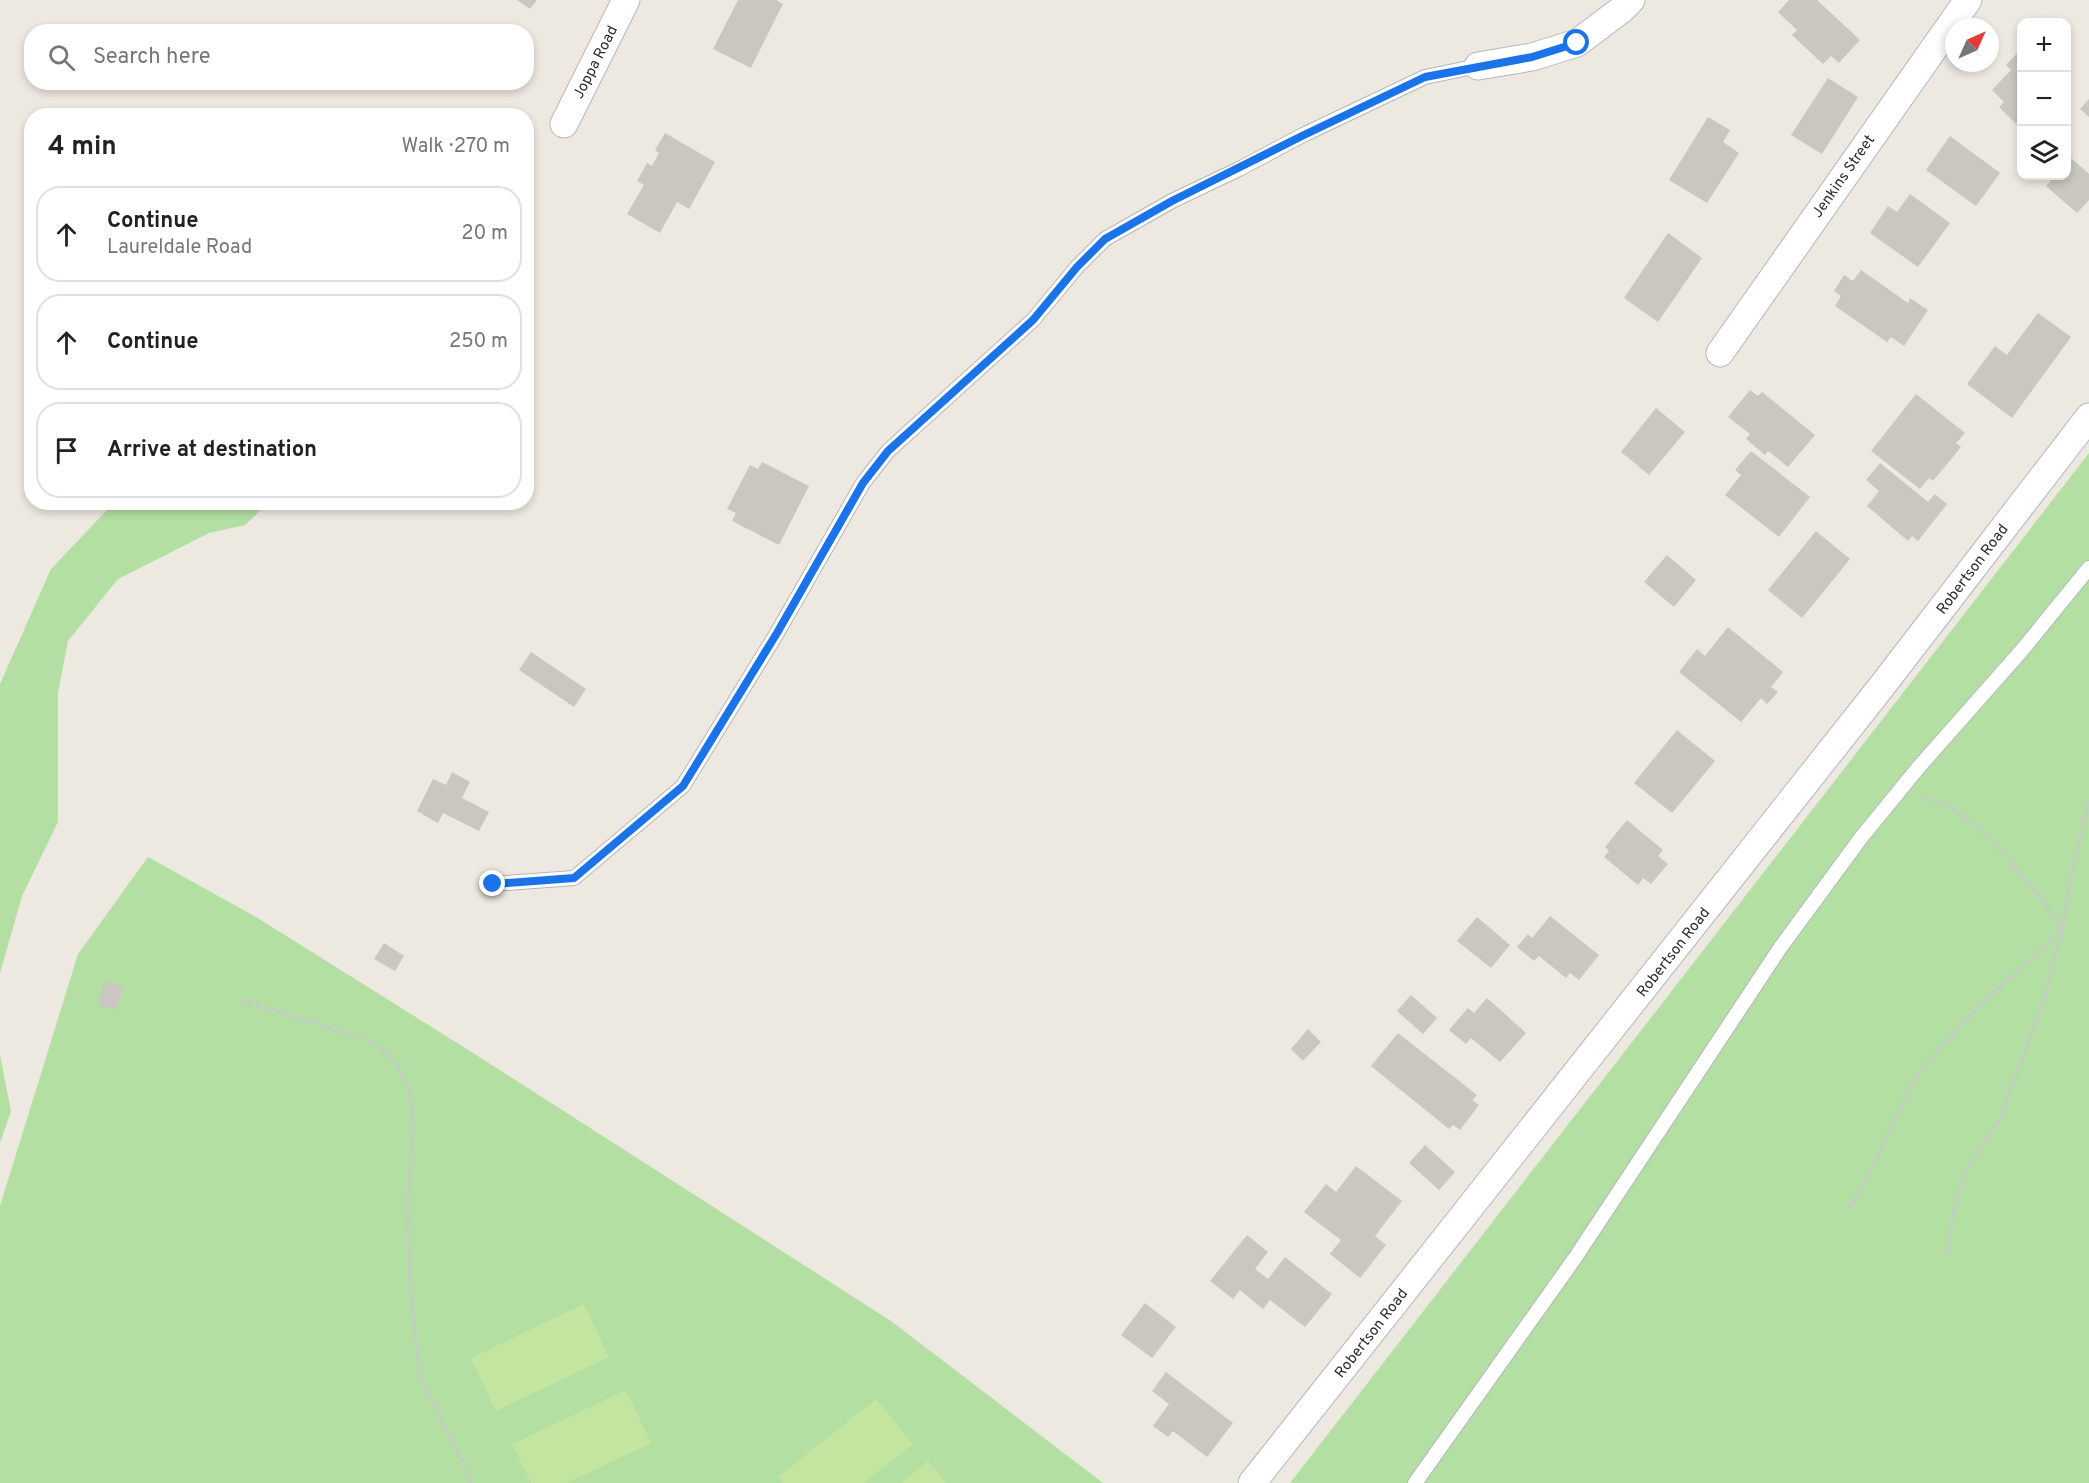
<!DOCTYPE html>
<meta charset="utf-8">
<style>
:root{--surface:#fff;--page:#f6f6f6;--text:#222;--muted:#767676;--line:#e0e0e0}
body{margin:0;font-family:Overpass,sans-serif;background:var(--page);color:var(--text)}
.controls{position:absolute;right:18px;top:18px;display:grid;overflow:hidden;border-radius:12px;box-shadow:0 3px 9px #0003}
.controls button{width:54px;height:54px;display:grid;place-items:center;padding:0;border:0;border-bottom:2px solid var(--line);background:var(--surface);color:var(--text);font:30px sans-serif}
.compass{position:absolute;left:1945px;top:18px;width:54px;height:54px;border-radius:50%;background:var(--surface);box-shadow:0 3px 9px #0003;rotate:45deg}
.stop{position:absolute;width:18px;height:18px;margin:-14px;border:4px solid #1a73e8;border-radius:50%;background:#fff}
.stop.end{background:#1a73e8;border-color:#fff;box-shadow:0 2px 6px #0008}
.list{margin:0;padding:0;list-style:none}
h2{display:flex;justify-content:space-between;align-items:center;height:78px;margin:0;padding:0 24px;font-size:26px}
h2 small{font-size:20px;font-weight:400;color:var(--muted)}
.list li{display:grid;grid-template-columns:39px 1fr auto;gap:18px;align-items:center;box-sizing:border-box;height:96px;margin:0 12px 12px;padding:0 12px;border:2px solid var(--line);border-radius:24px}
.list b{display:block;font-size:22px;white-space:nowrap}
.list p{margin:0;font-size:20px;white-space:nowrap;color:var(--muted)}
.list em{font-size:20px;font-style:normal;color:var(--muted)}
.icon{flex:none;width:33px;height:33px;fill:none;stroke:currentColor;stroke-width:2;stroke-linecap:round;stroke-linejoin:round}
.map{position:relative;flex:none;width:2089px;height:1483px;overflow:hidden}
.search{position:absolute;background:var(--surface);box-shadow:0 3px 9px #0003;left:24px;top:24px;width:510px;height:66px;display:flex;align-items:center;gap:15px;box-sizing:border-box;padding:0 21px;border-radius:24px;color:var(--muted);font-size:22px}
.panel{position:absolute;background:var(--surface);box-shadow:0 3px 9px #0003;left:24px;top:108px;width:510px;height:402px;border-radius:24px}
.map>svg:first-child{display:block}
</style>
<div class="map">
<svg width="2089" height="1483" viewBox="0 0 2089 1483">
<rect width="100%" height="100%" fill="#ede9e1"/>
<g fill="#b3dfa2">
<polygon points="2089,453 2089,1483 1290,1483"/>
<polygon points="107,503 268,503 245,525 209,533 118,579 68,641 58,693 58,822 22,896 0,973 0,684 51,569 107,510"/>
<polygon points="148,857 256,917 470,1051 891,1321 1103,1483 0,1483 0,1206 78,954"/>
<polygon points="0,1055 11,1111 0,1143"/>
</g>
<g fill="#c3e59f">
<polygon points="584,1304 609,1357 496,1411 471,1358"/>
<polygon points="626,1390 651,1443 567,1483 531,1483 512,1444"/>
<polygon points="876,1399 913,1444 864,1483 783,1483 778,1477"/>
<polygon points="928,1461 946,1483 901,1483"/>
</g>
<g fill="#c9c7bf">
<polygon points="517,0 537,0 530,9"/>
<polygon points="738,0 776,0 783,4 751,68 713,49"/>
<polygon points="1789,0 1817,0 1860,40 1839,63 1831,56 1823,64 1792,35 1797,30 1778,12"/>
<polygon points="2022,48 2022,118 2016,124 1999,107 2004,102 1992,90 2011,70 2006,65"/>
<polygon points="1828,78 1858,97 1822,154 1791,135"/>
<polygon points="2089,99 2089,117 2080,109"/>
<polygon points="1708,117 1730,130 1723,142 1739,153 1707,203 1669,180"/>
<polygon points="665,133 715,162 689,209 677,202 660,233 627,214 644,185 637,181 647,163 652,166 659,153 655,150"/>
<polygon points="1950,136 2000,173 1976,206 1926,170"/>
<polygon points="2070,157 2089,174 2089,200 2077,213 2046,186 2055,176 2066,176 2066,162"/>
<polygon points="1910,194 1950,223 1918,267 1870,233 1888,206 1897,212"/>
<polygon points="1668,233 1702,258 1658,322 1624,298"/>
<polygon points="1861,270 1908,303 1910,298 1928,310 1904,346 1891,337 1887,342 1835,306 1841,296 1834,291 1844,275 1853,281"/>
<polygon points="2038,313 2071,337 2012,418 1967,384 1995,346 2007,355"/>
<polygon points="1750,390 1758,396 1762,392 1815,435 1788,467 1768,451 1765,455 1746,439 1750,434 1728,417"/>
<polygon points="1916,394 1965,433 1956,443 1961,447 1933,481 1929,478 1920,489 1871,451"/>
<polygon points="1656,408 1685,432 1649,475 1621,452"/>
<polygon points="1751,451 1810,497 1779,537 1725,495 1741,475 1735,470"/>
<polygon points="762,462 809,486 779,545 732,521 736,513 727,509 750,465 758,469"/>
<polygon points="1880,463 1928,502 1935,494 1947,504 1918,541 1912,536 1908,541 1867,506 1879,491 1866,480"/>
<polygon points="1816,531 1850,559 1802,618 1768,590"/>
<polygon points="1667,555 1696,580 1674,607 1644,582"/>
<polygon points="1728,627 1783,672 1771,687 1778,692 1767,704 1761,698 1741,722 1679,672 1697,649 1705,656"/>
<polygon points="531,652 586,689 574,707 519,670"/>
<polygon points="1677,730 1715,761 1672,813 1634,783"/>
<polygon points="452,772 470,782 462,798 489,812 479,831 443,813 438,823 417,811 433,779 446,785"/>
<polygon points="1627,820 1663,850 1658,856 1668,864 1651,884 1643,878 1638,885 1604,857 1609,851 1605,847"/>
<polygon points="1550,916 1599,955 1579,980 1570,973 1566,978 1539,956 1534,961 1517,947 1528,934 1532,938"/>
<polygon points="1477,917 1510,945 1491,968 1457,941"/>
<polygon points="384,943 404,956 395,971 374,959"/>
<polygon points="104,981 123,986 117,1010 98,1005"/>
<polygon points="1411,995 1437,1018 1423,1034 1397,1011"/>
<polygon points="1487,998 1526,1033 1500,1062 1471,1038 1466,1044 1449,1030 1468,1008 1474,1013"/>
<polygon points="1308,1029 1321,1042 1303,1061 1291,1049"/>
<polygon points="1398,1033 1477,1095 1472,1100 1479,1105 1460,1130 1453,1125 1449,1129 1371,1066"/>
<polygon points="1425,1145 1455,1172 1439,1190 1409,1163"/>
<polygon points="1356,1166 1402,1201 1375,1236 1386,1245 1360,1278 1330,1254 1341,1240 1304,1212 1326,1184 1336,1192"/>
<polygon points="1247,1235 1268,1252 1255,1269 1268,1279 1285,1257 1332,1294 1305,1327 1270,1300 1263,1309 1240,1290 1233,1299 1210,1281"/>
<polygon points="1145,1303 1176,1327 1152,1358 1121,1335"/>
<polygon points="1166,1372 1233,1423 1207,1457 1173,1431 1168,1437 1153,1426 1169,1404 1152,1391"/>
</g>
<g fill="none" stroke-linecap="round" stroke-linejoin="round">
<g stroke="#b4b6bf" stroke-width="16">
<g id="service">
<polyline points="493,884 574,878 683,786 777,633 863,483 888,451 1033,320 1077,267 1105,239 1172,201 1239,169 1303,135 1425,77 1478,66"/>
<polyline points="1415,1483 1575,1258 1780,948 1860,839 1918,768 2023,649 2089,568"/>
</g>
</g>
<g stroke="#b4b6bf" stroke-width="29">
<g id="minor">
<polyline points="1478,66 1532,57 1577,43 1621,10 1631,0"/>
<polyline points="564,124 626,0"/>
<polyline points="1720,353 1968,0"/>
<polyline points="1252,1483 1882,686 2089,417"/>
</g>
</g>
<g stroke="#c8c8c8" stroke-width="4" stroke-dasharray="4.5 3" stroke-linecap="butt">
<path d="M241,1000L370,1041C383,1050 397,1062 404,1077C420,1115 409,1160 408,1199C408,1256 411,1312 419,1368L420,1376L472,1483"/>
<path d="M1849,1209L1875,1162L1908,1091L1923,1067L1974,1012L2063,928C2031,888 1977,807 1924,798"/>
<polyline points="1946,1253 1958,1192 1963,1177 2000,1118 2044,1000 2063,928 2069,886 2089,800"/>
</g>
<use href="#service" stroke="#fff" stroke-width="14"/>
<use href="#minor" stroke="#fff" stroke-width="27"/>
</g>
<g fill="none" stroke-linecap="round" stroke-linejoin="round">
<polyline stroke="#1a73e8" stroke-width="8" points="493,884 574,878 683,786 777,633 863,483 888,451 1033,320 1077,267 1105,239 1172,201 1304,135 1425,77 1532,57 1577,43"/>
</g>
<g text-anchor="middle" stroke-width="6" stroke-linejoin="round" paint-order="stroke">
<g font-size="15" fill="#2d2d2d" stroke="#fff">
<text transform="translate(595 62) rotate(-63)" y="5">Joppa Road</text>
<text transform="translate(1843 176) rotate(-55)" y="5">Jenkins Street</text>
<text transform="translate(1972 569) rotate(-53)" y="5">Robertson Road</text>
<text transform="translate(1673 952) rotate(-52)" y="5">Robertson Road</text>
<text transform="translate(1371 1333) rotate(-52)" y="5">Robertson Road</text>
</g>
</g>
</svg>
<div class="controls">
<button>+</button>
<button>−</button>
<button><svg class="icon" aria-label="layers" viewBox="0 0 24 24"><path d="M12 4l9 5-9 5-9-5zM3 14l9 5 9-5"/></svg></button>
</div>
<svg class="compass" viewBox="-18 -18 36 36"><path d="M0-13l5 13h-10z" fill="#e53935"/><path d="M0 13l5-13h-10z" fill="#767676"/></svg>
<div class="stop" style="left:1577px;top:43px"></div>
<div class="stop end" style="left:493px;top:884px"></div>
<div class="search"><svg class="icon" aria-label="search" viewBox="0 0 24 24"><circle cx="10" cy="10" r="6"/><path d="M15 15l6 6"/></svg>Search here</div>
<section class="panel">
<h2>4 min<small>Walk · 270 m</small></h2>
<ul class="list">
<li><svg class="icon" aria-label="ahead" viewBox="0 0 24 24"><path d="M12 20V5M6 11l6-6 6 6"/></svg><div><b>Continue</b><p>Laureldale Road</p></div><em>20 m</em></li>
<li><svg class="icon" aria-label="ahead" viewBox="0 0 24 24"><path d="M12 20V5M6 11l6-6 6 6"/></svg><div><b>Continue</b></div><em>250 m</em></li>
<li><svg class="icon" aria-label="arrive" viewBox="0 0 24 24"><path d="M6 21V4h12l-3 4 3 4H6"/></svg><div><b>Arrive at destination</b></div></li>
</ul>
</section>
</div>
